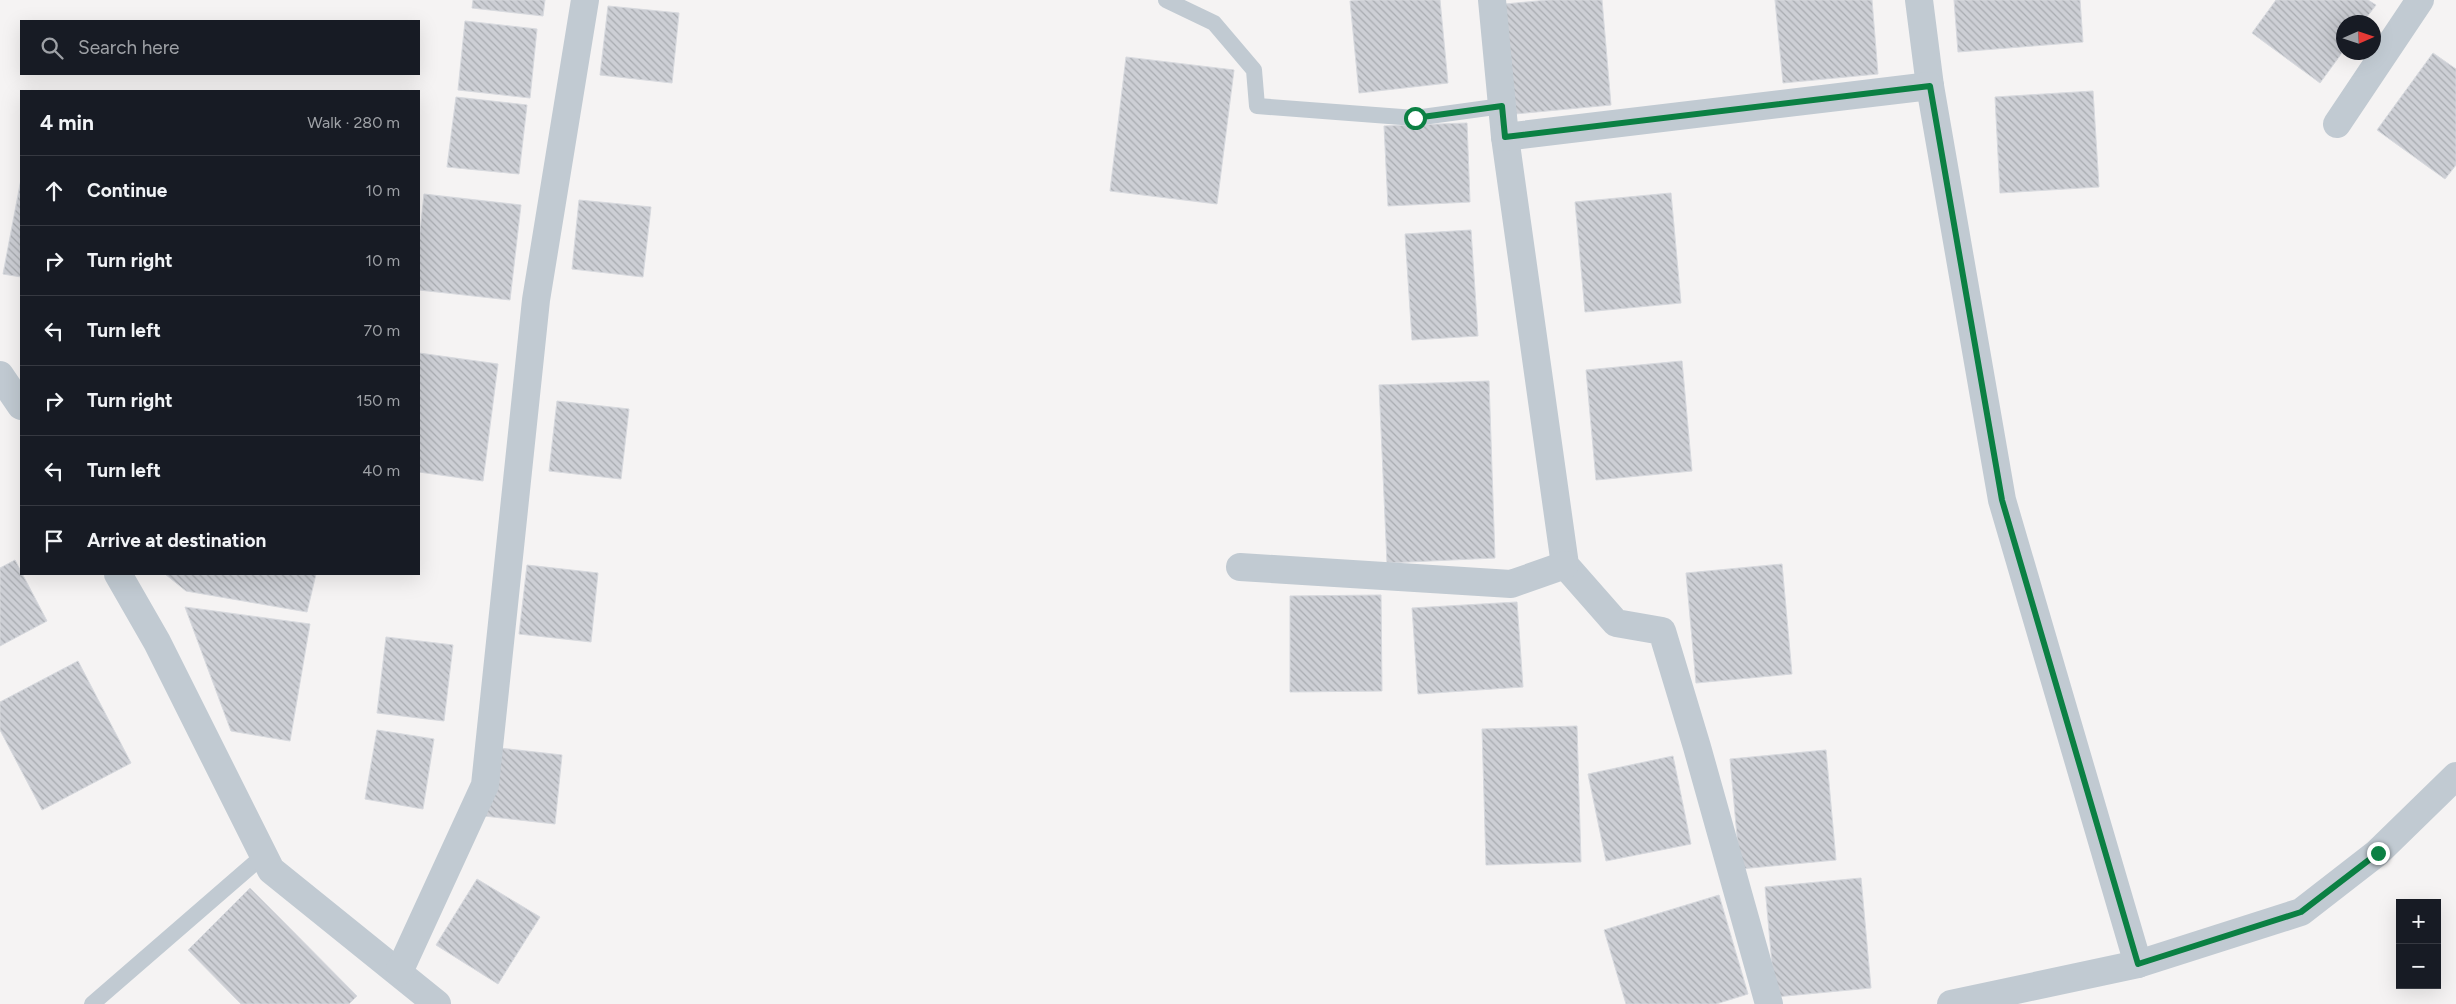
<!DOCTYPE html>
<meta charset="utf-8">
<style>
:root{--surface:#171b24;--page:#242831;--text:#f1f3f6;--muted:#9ea1a6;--line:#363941}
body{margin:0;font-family:Figtree,sans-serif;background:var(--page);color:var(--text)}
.controls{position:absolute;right:15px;bottom:15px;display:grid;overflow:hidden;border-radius:0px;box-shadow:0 5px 20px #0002}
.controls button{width:45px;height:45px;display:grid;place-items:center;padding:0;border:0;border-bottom:1px solid var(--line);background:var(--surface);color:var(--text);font:25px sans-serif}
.compass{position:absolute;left:2336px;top:15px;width:45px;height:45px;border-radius:50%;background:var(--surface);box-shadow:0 5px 20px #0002;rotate:87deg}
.stop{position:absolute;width:15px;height:15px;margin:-11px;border:4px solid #0b8043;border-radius:50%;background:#fff}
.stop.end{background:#0b8043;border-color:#fff;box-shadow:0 1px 5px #0008}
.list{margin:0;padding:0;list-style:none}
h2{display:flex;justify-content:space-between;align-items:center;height:65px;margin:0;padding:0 20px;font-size:21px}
h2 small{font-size:16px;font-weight:400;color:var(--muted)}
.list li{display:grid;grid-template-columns:32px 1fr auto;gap:15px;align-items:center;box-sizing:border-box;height:70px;padding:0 20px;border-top:1px solid var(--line)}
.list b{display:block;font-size:19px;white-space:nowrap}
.list em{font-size:16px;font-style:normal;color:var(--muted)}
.icon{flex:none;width:28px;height:28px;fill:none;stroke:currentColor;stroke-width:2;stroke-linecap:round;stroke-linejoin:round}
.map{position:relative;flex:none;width:2456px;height:1004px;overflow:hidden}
.search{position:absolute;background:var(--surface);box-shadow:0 5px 20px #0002;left:20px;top:20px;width:400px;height:55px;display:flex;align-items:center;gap:12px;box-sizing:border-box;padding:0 18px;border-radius:0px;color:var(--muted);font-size:19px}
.panel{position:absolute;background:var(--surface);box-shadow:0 5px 20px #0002;left:20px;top:90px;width:400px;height:485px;border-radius:0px}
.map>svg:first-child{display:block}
</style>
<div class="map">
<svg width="2456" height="1004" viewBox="0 0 2456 1004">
<defs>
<pattern id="building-back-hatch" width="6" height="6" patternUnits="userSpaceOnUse" patternTransform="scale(1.25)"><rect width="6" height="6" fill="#cdcfd5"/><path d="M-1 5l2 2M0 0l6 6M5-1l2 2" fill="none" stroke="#a8abb0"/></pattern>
</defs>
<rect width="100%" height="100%" fill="#f5f3f3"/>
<g fill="url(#building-back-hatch)" stroke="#d7d9de">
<polygon points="473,0 545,0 543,16 472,8"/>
<polygon points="1361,0 1440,0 1448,83 1359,93 1350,1"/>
<polygon points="1548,0 1602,0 1611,105 1515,114 1505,4"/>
<polygon points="1775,0 1872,0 1878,74 1783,83"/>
<polygon points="1954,0 2080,0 2083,42 1958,52"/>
<polygon points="2276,0 2368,0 2376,5 2363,22 2344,22 2344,50 2320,83 2252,33"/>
<polygon points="608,6 679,13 672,83 600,75"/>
<polygon points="465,21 537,29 530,98 458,90"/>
<polygon points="2433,53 2456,69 2456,165 2445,179 2377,130"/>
<polygon points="1126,57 1234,70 1217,204 1110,191"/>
<polygon points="2093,91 2099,187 2000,193 1995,97"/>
<polygon points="456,97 527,105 519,174 447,167"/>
<polygon points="1467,123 1470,202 1388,206 1384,126"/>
<polygon points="21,179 21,277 3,274"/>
<polygon points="1671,193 1681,303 1585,312 1575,202"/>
<polygon points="424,194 521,205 510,300 419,290 419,242"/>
<polygon points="579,200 651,207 643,277 572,269"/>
<polygon points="1471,230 1478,336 1412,340 1405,234"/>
<polygon points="419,353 498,364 483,481 419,472"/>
<polygon points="1682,361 1692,471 1596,480 1586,370"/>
<polygon points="1489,381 1495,558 1387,563 1379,385"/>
<polygon points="557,401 629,409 621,479 549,471"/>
<polygon points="15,560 47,621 0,646 0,568"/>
<polygon points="1782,564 1792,674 1696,683 1686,573"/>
<polygon points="527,565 598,573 591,642 519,634"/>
<polygon points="165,574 316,574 307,612 186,591"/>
<polygon points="1381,595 1382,691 1290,692 1290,596"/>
<polygon points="1517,602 1523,687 1418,694 1412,608"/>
<polygon points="185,607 310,624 290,741 231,731"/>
<polygon points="386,637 453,645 444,721 377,713"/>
<polygon points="78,661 131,763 42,810 0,730 0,702"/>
<polygon points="1577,726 1581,862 1486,865 1482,729"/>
<polygon points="377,730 434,739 423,809 365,799"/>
<polygon points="491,747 562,755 555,824 484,816"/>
<polygon points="1826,750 1836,860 1740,869 1730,759"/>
<polygon points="1673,756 1691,844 1606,861 1588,774"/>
<polygon points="1861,878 1871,988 1775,997 1765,887"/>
<polygon points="477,879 540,917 498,984 436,945"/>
<polygon points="250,888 357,996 349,1004 241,1004 188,950"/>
<polygon points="1719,895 1748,994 1716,1004 1626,1004 1604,930"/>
</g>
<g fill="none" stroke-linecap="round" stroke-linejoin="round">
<g stroke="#c1cad2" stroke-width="16">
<polyline points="1166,0 1214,23 1254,70 1257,106 1415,118 1502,106"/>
<polyline points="92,1004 264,855"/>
</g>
<g stroke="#c1cad2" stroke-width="28">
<polyline points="1492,0 1505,137 1565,565 1616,623 1662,631 1697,747 1769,1004"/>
<polyline points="1919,0 1930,86 2002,500 2138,964"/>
<polyline points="2337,124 2420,0"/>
<polyline points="1505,137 1930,86"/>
<polyline points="0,375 21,406"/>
<polyline points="1240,567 1511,584 1565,565"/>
<polyline points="118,574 157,642 271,870 437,1004"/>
<polyline points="399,972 485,785 536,300 585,0"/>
<polyline points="1951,1004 2138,964 2301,912 2377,853 2456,776"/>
</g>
</g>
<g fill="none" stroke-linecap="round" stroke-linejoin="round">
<polyline stroke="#0b8043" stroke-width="6" points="1415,118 1502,106 1505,137 1930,86 2002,500 2138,964 2301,912 2378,853"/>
</g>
</svg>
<div class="controls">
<button>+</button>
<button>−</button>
</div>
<svg class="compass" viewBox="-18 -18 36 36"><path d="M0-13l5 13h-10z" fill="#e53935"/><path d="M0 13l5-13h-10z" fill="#9ea1a6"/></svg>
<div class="stop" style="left:1415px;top:118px"></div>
<div class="stop end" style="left:2378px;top:853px"></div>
<div class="search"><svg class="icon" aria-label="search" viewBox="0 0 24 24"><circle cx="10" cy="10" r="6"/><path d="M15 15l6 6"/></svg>Search here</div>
<section class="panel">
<h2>4 min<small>Walk · 280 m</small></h2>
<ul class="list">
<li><svg class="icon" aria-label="ahead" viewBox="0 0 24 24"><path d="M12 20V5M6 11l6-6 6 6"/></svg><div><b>Continue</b></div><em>10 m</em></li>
<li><svg class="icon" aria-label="right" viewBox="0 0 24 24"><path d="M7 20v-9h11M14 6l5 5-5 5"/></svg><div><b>Turn right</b></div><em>10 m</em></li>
<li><svg class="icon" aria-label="left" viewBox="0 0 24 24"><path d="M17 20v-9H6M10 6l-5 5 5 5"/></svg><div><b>Turn left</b></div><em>70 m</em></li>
<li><svg class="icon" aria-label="right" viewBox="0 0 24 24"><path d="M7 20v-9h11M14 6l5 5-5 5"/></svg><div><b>Turn right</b></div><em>150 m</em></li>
<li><svg class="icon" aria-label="left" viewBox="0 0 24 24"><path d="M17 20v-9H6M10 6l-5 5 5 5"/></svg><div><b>Turn left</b></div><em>40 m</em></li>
<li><svg class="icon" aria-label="arrive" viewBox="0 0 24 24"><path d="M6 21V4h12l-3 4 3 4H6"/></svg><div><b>Arrive at destination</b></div></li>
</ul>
</section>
</div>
